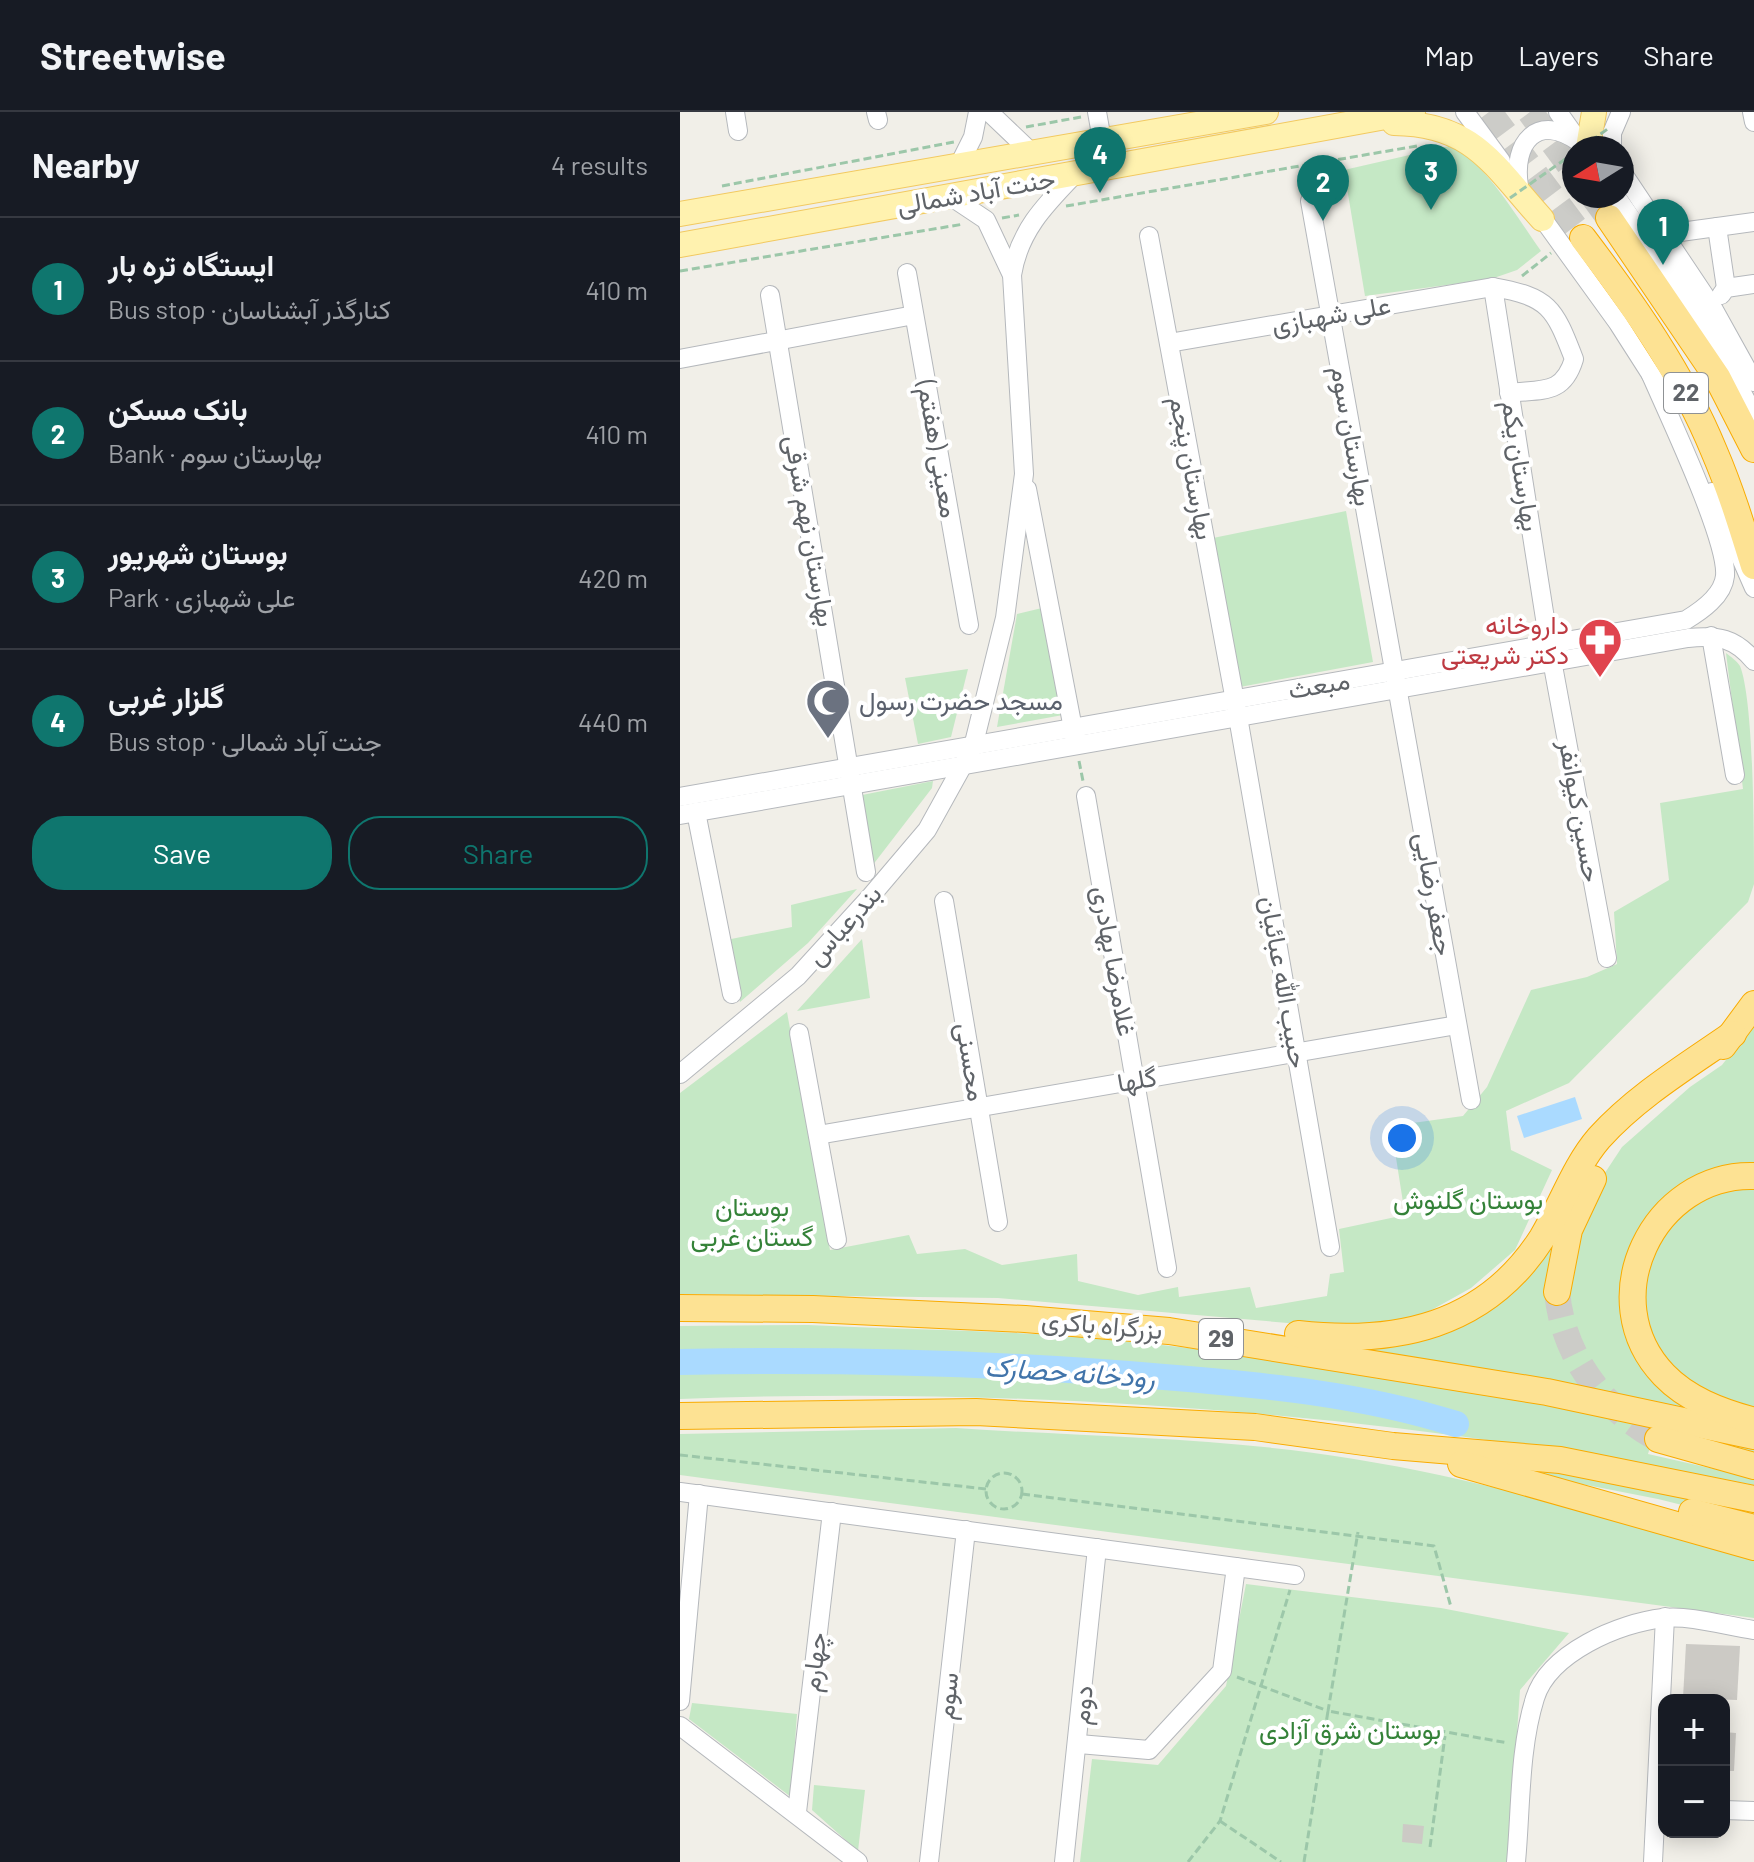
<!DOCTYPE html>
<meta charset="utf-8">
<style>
:root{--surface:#171b24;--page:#20242c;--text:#f1f3f6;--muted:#9ea1a6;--line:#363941;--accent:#0f766e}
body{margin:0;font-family:Barlow,Vazirmatn,sans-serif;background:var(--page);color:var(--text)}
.controls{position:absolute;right:24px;bottom:24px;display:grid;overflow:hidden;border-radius:16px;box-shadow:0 4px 20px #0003}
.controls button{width:72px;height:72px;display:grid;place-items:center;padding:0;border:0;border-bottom:2px solid var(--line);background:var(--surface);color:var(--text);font:40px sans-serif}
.compass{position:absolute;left:882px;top:24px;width:72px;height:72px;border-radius:50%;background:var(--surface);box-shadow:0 4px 20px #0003;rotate:259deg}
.you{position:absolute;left:722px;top:1026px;width:28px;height:28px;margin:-20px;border:6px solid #fff;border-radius:50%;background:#1a73e8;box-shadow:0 0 0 12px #1a73e833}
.badge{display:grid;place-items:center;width:52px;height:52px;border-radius:50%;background:var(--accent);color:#fff;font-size:26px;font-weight:700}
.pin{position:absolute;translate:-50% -66px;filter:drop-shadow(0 2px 4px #0008)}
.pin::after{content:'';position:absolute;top:42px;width:28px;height:24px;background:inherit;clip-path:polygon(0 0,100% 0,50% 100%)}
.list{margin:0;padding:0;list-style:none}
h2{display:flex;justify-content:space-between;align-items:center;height:104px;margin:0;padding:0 32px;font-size:34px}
h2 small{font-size:26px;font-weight:400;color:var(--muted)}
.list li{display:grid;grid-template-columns:52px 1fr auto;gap:24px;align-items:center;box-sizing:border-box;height:144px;padding:0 32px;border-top:2px solid var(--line)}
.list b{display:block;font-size:30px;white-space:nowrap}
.list p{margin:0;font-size:26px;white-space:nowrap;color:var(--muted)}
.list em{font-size:26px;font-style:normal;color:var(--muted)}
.actions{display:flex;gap:16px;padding:24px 32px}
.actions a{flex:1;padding:18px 0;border:2px solid var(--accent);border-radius:32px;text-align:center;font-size:28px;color:var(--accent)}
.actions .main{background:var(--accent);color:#fff}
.map{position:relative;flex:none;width:1074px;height:1750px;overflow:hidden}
header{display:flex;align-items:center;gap:48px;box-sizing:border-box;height:112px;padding:0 40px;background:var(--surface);border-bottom:2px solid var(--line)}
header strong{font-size:38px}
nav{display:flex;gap:44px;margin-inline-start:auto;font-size:28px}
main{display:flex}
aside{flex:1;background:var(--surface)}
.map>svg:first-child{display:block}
</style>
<header>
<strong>Streetwise</strong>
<nav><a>Map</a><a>Layers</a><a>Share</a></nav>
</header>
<main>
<aside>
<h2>Nearby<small>4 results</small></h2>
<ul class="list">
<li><span class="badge">1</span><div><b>ایستگاه تره بار</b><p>Bus stop · کنارگذر آبشناسان</p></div><em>410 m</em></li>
<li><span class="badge">2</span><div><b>بانک مسکن</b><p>Bank · بهارستان سوم</p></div><em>410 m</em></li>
<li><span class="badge">3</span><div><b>بوستان شهریور</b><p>Park · علی شهبازی</p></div><em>420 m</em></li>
<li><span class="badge">4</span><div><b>گلزار غربی</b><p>Bus stop · جنت آباد شمالی</p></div><em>440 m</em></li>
</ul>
<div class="actions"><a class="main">Save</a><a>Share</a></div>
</aside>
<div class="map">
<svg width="1074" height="1750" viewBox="0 0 1074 1750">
<rect width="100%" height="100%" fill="#f1efe8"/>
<g fill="#c5e8c5">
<path d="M769,34C803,45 839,109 861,139L837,158L811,167L685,184L664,58Z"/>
<polygon points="666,399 693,550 560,575 533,426"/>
<polygon points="362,496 383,603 317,615 337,502"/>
<path d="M1046,541C1051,545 1057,549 1060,554C1074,589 1074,727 1074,772L1068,790L889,971L826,999L831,1038L872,1058L835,1138L791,1176L739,1205L678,1217L318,1186L0,1182V981L107,900L150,1138L229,1123L237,1142L285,1137L322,1153L397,1142L398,1169L458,1183L498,1175L499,1185L570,1175L576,1196L647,1184L650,1162L664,1160L659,1117L725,1103L711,1014L783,1004L807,975L851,878L907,865L937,852L934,800L989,768L980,691L1063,677Z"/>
<polygon points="288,557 271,625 238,632 225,566"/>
<polygon points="253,669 252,676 192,754 177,684"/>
<polygon points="177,777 128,831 60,890 46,828 112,815 111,793"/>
<polygon points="182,827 190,886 117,899"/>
<polygon points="1074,912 1074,1058 973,1105 961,1240 1074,1312 825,1261 590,1223 661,1232 785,1205 946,1013 907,1060 889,1158 913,1079 942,1035 1010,975 1042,953"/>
<polygon points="1074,1069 1074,1305 995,1266 959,1201 979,1115 1051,1071"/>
<path d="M128,1213C226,1218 326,1218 424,1227C643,1248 860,1288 1074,1336V1345L975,1318L968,1342L1074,1366V1373C720,1303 361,1273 0,1287V1214Z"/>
<path d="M276,1316C408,1325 543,1325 674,1347C810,1369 942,1409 1074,1445V1506L0,1363V1322Z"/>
<polygon points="825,1357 880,1360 1074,1397 1074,1411 978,1387"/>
<polygon points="566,1472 761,1496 889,1521 840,1578 828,1750 400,1750 412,1647 478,1653 546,1574"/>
<polygon points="12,1591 117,1602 111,1685 9,1607"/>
<polygon points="134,1673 185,1678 178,1739 132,1698"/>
</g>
<polygon fill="#aadaff" points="895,985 902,1007 844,1026 837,1004"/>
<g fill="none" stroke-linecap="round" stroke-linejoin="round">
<path stroke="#aadaff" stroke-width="26" d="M0,1250C162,1247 323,1251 484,1265C583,1273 681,1282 776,1312"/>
</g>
<g fill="#cccac5">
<polygon points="1006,1532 1060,1534 1057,1588 1003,1586"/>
<polygon points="1044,1620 1056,1621 1054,1659 1044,1659"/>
<polygon points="723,1712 744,1714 742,1732 722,1730"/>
</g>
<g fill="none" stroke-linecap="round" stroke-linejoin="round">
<g stroke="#ccccc8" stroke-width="26" stroke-dasharray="26 13" stroke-linecap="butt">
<polyline points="809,0 903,126"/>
<polyline points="850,0 894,59"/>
<polyline points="913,84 929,106"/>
<path d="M877,1180C883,1244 923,1297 978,1327"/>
</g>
<g stroke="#b5b8bc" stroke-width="20">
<g id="minor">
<polyline points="55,0 58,19"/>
<polyline points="196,0 198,8"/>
<polyline points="309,0 351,40"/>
<polyline points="417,0 422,28"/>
<polyline points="785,0 821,49"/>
<polyline points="878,0 895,24"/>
<polyline points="1072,0 1074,10"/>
<polyline points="932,36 932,21 941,0"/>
<polyline points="279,53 293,25 298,0"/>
<polyline points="942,60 1033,196 1074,270"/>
<path d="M839,74C832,31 857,0 899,30"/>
<polyline points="270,84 306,108 331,161"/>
<polyline points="936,84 1030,221 1074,303"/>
<polyline points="630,89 791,988"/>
<polyline points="855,96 938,211 977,272"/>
<polyline points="1037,115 1046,176"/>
<polyline points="986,122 1074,110"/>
<polyline points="469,124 558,605 650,1135"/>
<polyline points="227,161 289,513"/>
<polyline points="813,175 869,532 927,846"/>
<polyline points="90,183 186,760"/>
<polyline points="1041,183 1046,176 1074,172"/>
<path d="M489,231L813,175C869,185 874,195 894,247C883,283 863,277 829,281"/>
<polyline points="0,247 234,203"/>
<polyline points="347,377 395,627"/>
<polyline points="1032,380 1074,476"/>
<polyline points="1031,524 1055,663"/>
<polyline points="406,684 487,1156"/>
<path d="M0,685L1006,508C1021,499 1043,484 1045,464C1048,428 988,302 971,263"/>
<polyline points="16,700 52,882"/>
<path d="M0,703L1008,526C1038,523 1055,526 1074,549"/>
<polyline points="264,789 318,1110"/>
<polyline points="119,921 157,1128"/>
<path d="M0,962L118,864L191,784L247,718L293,635L325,506L344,362L332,163C339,119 365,93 395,62"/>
<polyline points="138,1023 777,913"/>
<polyline points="0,1380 615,1463"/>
<polyline points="0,1589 19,1382"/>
<polyline points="0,1614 178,1750"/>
<polyline points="399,1632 469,1638 542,1559 556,1455"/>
<polyline points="1044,1698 1074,1699"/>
<polyline points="117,1700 152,1400"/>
<polyline points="249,1750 286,1418"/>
<polyline points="384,1750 417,1436"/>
<path d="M836,1750C841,1697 839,1637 855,1586C869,1541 939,1511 983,1506C1011,1503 1046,1514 1074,1518"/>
<polyline points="973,1750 985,1505"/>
</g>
</g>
<g stroke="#f2c960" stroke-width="26">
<g id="major">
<path d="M714,11C794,12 813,53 862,107"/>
<polyline points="908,36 914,0"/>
<polyline points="0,102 586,0"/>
<polyline points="0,133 733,0"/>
</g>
</g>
<g stroke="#f9ab00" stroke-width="28">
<g id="highway">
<polyline points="929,106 1037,265 1074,337"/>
<path d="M903,126C953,192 1002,261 1034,339C1050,376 1062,415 1074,454"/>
<polyline points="1043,934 1074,892"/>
<polyline points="877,1180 889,1118 913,1067"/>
<polyline points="0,1196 133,1197 345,1207 489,1219 867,1280 1074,1324"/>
<path d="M618,1222C715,1233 805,1215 862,1126C882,1093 894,1055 919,1026C957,984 1007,954 1053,922"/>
<polyline points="0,1304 296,1300 575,1315 713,1334 880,1348 1074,1387"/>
<path d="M1071,1308C1039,1299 1007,1287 984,1263C912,1188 973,1061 1074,1064"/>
<polyline points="978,1327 1074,1354"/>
<polyline points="781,1352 1074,1435"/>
<polyline points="1012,1400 1074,1416"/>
</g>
</g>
<g stroke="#9cc7a9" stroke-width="3" stroke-dasharray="8 4" stroke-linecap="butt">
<polyline points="346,15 401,5"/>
<polyline points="42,74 274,30"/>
<polyline points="386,94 737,34"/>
<polyline points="322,106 339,103"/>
<polyline points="0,159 284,112"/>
<polyline points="842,164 871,141"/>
<polyline points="399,649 403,669"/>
<polyline points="0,1343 306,1377"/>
<circle cx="324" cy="1379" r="18"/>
<polyline points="342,1382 754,1434 771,1495"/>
<polyline points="557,1565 648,1599 678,1420"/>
<polyline points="540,1709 601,1750"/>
<polyline points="750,1735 765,1624"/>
<polyline points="508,1750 540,1709 610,1478"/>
<polyline points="624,1750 648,1599 828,1631"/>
</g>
<use href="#minor" stroke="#fff" stroke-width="18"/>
<use href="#major" stroke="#fff2af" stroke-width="24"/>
<use href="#highway" stroke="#fde293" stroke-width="26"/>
<g stroke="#9cc7a9" stroke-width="3" stroke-dasharray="8 4" stroke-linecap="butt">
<polyline points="901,36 929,16"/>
<polyline points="830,86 894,41"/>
</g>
</g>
<defs>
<g id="pharmacy-pin" transform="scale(2.3)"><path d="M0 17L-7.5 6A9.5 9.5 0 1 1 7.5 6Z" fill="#e0444e" stroke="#fff"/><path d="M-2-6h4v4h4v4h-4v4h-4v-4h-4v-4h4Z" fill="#fff"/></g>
<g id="mosque-pin" transform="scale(2.3)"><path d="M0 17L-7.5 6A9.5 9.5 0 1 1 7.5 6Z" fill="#6b7280" stroke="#fff"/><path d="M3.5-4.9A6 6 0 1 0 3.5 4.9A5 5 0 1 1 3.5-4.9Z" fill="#fff"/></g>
</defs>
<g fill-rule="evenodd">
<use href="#pharmacy-pin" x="920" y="528"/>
<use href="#mosque-pin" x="148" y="589"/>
</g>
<g text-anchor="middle" stroke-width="8" stroke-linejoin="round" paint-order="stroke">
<g fill="#fff" stroke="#8f9295" stroke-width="2">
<rect x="984" y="261" width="44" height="40" rx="6"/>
<rect x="519" y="1207" width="44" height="40" rx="6"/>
</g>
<g font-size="24" font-weight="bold" fill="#5f6368">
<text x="1006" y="289">22</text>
<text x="541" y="1235">29</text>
</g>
<g font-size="26" fill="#5f6368" stroke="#fff">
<text transform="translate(296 80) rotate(-10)" y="9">جنت آباد شمالی</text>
<text transform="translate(651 203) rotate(-10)" y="9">علی شهبازی</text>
<text transform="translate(672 324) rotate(80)" y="9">بهارستان سوم</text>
<text transform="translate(258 337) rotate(80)" y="9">معینی (هفتم)</text>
<text transform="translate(841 354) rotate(81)" y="9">بهارستان یکم</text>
<text transform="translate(512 356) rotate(79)" y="9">بهارستان پنجم</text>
<text transform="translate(130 419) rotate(80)" y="9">بهارستان نهم شرقی</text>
<text transform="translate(639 573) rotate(-10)" y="9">مبعث</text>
<text transform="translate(900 699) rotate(80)" y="9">حسین کیوانفر</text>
<text transform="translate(754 782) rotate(80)" y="9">جعفر رضایی</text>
<text transform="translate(164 813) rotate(-48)" y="9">بندرعباس</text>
<text transform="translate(434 849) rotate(80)" y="9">غلامرضا بهادری</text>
<text transform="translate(604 870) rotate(80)" y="9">حبیب الله عبائیان</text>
<text transform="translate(291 950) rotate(81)" y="9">محسنی</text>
<text transform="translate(457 968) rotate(-10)" y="9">گلها</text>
<text transform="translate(422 1213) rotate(5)" y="9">بزرگراه باکری</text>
<text transform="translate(134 1550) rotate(-83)" y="9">چهارم</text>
<text transform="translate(267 1584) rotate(-84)" y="9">سوم</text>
<text transform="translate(402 1593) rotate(-84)" y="9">دوم</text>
</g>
<g font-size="26" fill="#be3a42" stroke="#fff" text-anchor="end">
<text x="889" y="522">داروخانه<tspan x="889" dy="30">دکتر شریعتی</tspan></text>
</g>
<g font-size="26" fill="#5b616d" stroke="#fff" text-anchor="start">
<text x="179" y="598">مسجد حضرت رسول</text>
</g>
<g font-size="26" fill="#348238" stroke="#fff">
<text x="788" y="1097">بوستان گلنوش</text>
<text x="72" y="1104">بوستان<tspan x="72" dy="30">گستان غربی</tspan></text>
<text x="670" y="1627">بوستان شرق آزادی</text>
</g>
<g font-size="28" font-style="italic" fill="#4174aa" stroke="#fff">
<text transform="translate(390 1260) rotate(4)" y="10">رودخانه حصارک</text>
</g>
</g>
</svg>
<div class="controls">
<button>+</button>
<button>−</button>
</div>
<svg class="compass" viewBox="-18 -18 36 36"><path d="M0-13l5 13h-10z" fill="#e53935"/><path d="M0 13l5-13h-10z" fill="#9ea1a6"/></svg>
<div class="you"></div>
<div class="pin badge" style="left:983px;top:153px">1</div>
<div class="pin badge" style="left:643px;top:109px">2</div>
<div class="pin badge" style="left:751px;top:98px">3</div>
<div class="pin badge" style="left:420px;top:81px">4</div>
</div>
</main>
